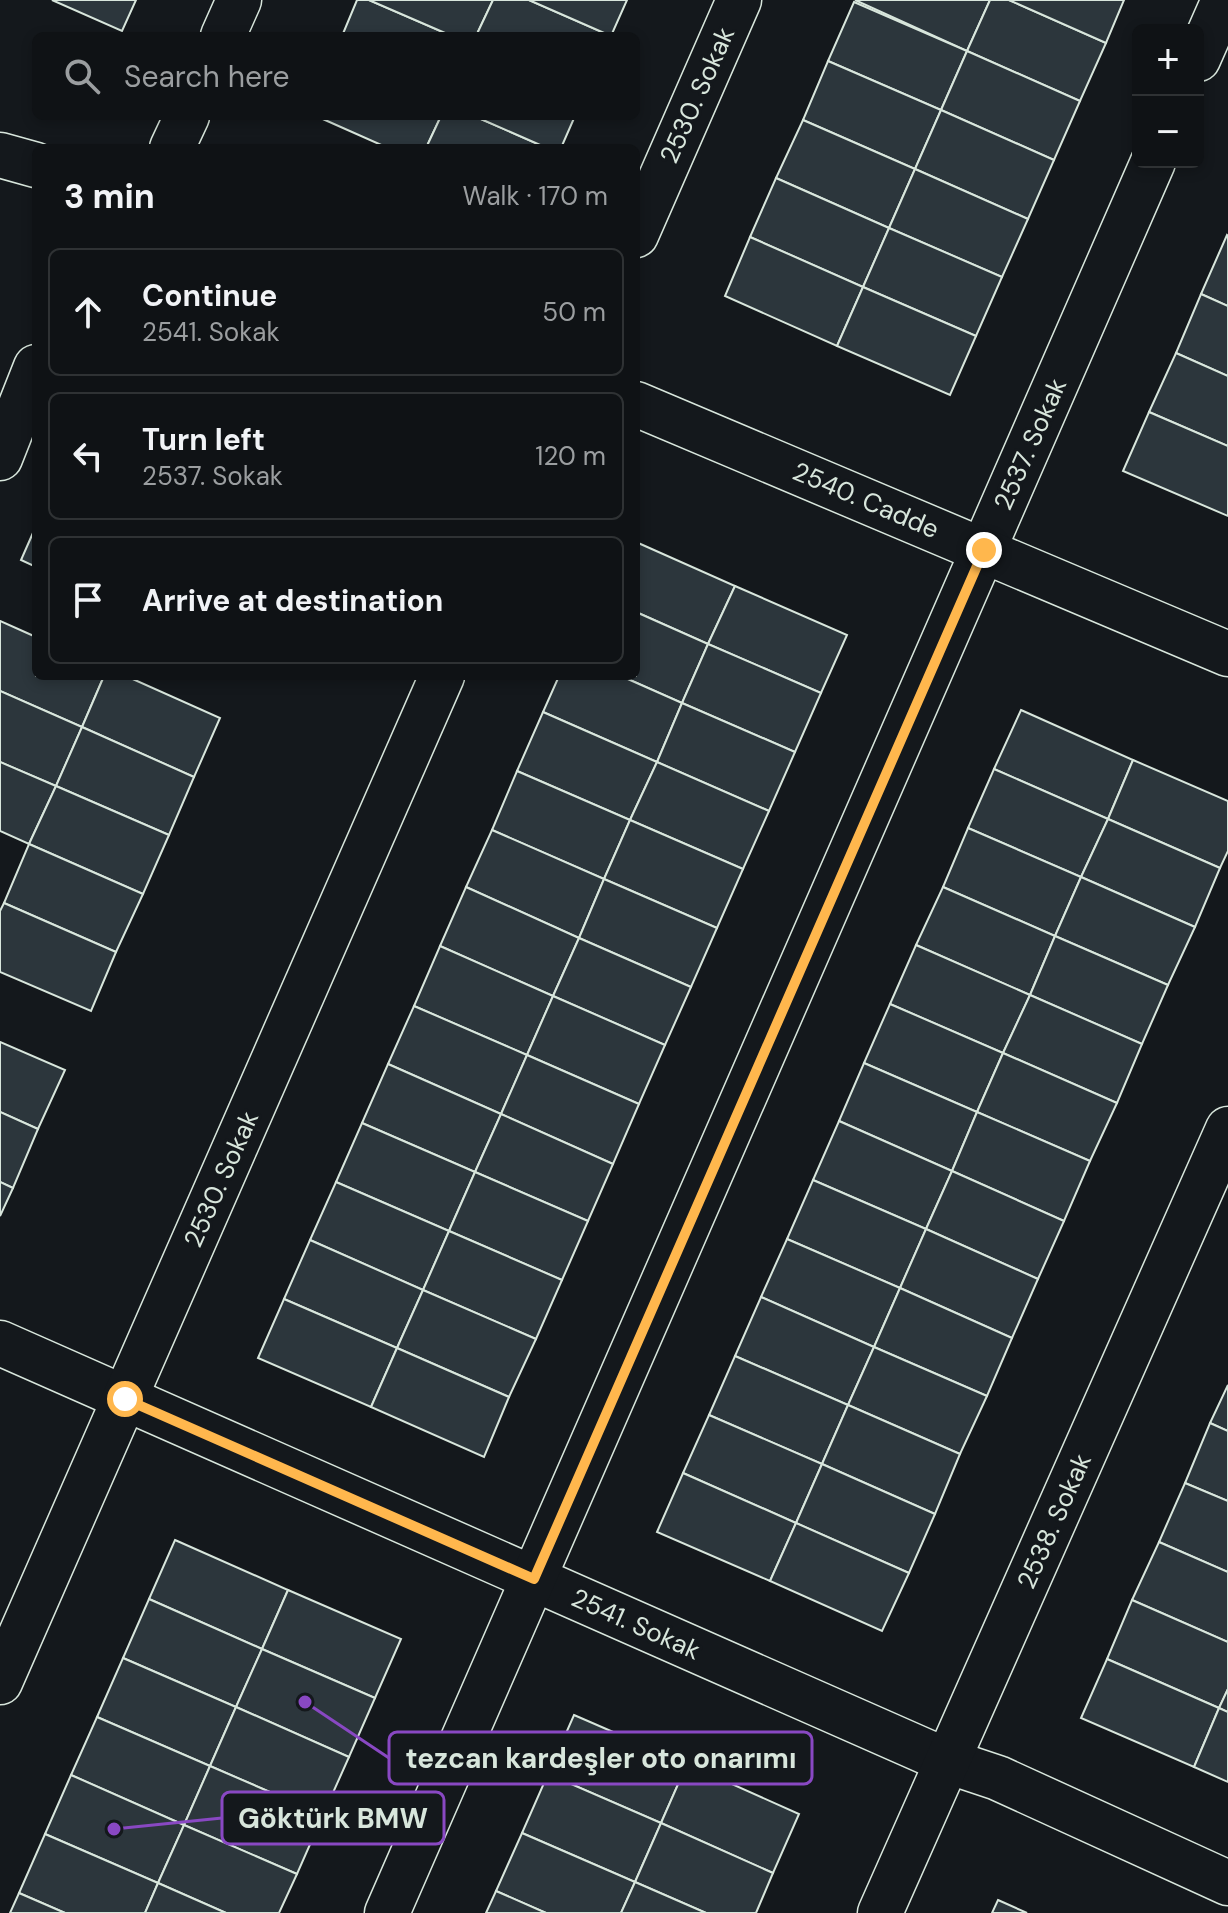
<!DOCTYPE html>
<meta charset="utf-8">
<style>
:root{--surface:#0f1215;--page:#181b1e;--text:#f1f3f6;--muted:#9b9ea0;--line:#2f3234}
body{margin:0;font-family:"DM Sans",sans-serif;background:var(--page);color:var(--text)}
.controls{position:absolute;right:24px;top:24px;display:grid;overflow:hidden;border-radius:12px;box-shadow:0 4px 12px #0003}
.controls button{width:72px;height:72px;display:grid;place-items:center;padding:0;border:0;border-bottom:2px solid var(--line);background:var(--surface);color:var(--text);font:40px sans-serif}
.stop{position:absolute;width:24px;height:24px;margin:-18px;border:6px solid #ffb74d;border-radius:50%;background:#fff}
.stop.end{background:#ffb74d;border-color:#fff;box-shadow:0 2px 8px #0008}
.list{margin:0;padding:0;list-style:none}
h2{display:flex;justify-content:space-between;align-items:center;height:104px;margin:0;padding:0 32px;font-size:34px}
h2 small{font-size:26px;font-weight:400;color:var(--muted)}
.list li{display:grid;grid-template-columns:52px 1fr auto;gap:24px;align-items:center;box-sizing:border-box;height:128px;margin:0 16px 16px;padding:0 16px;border:2px solid var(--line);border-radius:12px}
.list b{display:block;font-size:30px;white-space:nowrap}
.list p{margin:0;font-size:26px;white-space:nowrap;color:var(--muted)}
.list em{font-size:26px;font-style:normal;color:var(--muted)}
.icon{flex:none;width:44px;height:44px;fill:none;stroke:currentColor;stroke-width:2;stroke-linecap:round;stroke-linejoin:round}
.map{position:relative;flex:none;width:1228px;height:1913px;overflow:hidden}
.search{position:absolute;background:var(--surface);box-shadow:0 4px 12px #0003;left:32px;top:32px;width:608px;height:88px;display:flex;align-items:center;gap:20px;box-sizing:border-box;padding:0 28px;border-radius:12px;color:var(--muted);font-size:30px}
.panel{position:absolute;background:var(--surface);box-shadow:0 4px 12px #0003;left:32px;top:144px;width:608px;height:536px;border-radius:12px}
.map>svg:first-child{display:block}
</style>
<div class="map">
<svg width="1228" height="1913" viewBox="0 0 1228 1913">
<rect width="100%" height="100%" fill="#14181c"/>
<g fill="#2c363c" stroke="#d8e6dc" stroke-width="2">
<polygon points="52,0 136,0 122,31"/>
<polygon points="357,0 369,0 452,36 342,36"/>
<polygon points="369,0 493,0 476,36 452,36"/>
<polygon points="493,0 529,0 611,36 476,36"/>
<polygon points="529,0 627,0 611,36"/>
<polygon points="855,0 990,0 967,51"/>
<polygon points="990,0 1009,0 1106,43 1080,101 967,51"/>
<polygon points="1009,0 1124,0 1106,43"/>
<polygon points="854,2 967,51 941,110 828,61"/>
<polygon points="967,51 1080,101 1054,160 941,110"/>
<polygon points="828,61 941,110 915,169 803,120"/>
<polygon points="941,110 1054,160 1028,219 915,169"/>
<polygon points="316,116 441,116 426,148 388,148"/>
<polygon points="441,116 474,116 547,148 426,148"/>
<polygon points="474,116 575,116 561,148 547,148"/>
<polygon points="803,120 915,169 889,228 776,178"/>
<polygon points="915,169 1028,219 1002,277 889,228"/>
<polygon points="776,178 889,228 863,287 750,237"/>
<polygon points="889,228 1002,277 976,336 863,287"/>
<polygon points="1227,235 1228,236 1228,306 1201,294"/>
<polygon points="750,237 863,287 837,346 725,296"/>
<polygon points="863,287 976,336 950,395 837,346"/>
<polygon points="1201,294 1228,306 1228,376 1176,353"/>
<polygon points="1176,353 1228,376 1228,446 1149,412"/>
<polygon points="1149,412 1228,446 1228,516 1123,471"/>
<polygon points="36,526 36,567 21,560"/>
<polygon points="636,542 735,586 708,644 636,612"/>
<polygon points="735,586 847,635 821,693 708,644"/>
<polygon points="636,612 708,644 682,703 621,676 636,676"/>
<polygon points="0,621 36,637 36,676 104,676 82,727 0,691"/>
<polygon points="708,644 821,693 795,752 682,703"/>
<polygon points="104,676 126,676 220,718 194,777 82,727"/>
<polygon points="559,676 621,676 682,703 657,762 543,712"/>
<polygon points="0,691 82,727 56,786 0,762"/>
<polygon points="682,703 795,752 769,811 657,762"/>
<polygon points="1021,710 1133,760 1108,819 994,769"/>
<polygon points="543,712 657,762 630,820 517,771"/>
<polygon points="82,727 194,777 169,835 56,786"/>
<polygon points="1133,760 1228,801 1228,851 1220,868 1108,819"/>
<polygon points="0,762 56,786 29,844 0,831"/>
<polygon points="657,762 769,811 743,869 630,820"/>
<polygon points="994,769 1108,819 1081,877 968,828"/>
<polygon points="517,771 630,820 604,879 492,830"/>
<polygon points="56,786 169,835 143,894 29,844"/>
<polygon points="1108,819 1220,868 1195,927 1081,877"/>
<polygon points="630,820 743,869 717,928 604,879"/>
<polygon points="968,828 1081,877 1055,936 943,887"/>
<polygon points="492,830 604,879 579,938 466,887"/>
<polygon points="29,844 143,894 116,952 4,903"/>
<polygon points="1081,877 1195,927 1168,985 1055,936"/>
<polygon points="604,879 717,928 691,987 579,938"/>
<polygon points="466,887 579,938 553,996 440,946"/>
<polygon points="943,887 1055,936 1030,995 916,945"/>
<polygon points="4,903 116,952 91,1011 0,972 0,911"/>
<polygon points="1055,936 1168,985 1142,1044 1030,995"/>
<polygon points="579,938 691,987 665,1045 553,996"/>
<polygon points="916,945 1030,995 1003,1053 890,1004"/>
<polygon points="440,946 553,996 527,1055 414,1006"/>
<polygon points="1030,995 1142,1044 1117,1103 1003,1053"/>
<polygon points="553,996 665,1045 639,1104 527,1055"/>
<polygon points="890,1004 1003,1053 977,1112 864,1063"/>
<polygon points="414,1006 527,1055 501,1114 388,1064"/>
<polygon points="0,1042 65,1070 38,1129 0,1112"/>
<polygon points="1003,1053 1117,1103 1090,1161 977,1112"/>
<polygon points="527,1055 639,1104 613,1164 501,1114"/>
<polygon points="864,1063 977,1112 952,1171 839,1121"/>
<polygon points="388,1064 501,1114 475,1172 362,1123"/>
<polygon points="0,1112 38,1129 13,1188 0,1182"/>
<polygon points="977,1112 1090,1161 1064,1221 952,1171"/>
<polygon points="501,1114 613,1164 588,1221 475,1172"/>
<polygon points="839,1121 952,1171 926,1229 813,1180"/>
<polygon points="362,1123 475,1172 449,1231 336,1182"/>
<polygon points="952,1171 1064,1221 1038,1279 926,1229"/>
<polygon points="475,1172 588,1221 562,1280 449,1231"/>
<polygon points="813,1180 926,1229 900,1288 787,1239"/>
<polygon points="0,1182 13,1188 0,1216"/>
<polygon points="336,1182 449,1231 423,1290 310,1240"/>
<polygon points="926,1229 1038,1279 1012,1338 900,1288"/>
<polygon points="449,1231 562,1280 536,1339 423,1290"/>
<polygon points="787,1239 900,1288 874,1347 761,1297"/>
<polygon points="310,1240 423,1290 397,1348 284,1299"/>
<polygon points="900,1288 1012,1338 987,1396 874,1347"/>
<polygon points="423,1290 536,1339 509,1397 397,1348"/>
<polygon points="761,1297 874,1347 848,1405 735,1356"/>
<polygon points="284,1299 397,1348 371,1407 258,1358"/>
<polygon points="874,1347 987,1396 960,1454 848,1405"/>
<polygon points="397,1348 509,1397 484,1457 371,1407"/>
<polygon points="735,1356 848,1405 822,1464 709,1415"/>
<polygon points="1228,1385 1228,1431 1210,1423"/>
<polygon points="848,1405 960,1454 935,1514 822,1464"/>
<polygon points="709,1415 822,1464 796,1523 683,1473"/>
<polygon points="1210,1423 1228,1431 1228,1501 1185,1483"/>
<polygon points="822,1464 935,1514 909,1573 796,1523"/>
<polygon points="683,1473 796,1523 770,1581 657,1532"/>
<polygon points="1185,1483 1228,1501 1228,1572 1159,1542"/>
<polygon points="796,1523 909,1573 882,1631 770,1581"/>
<polygon points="175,1540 288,1590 262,1649 149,1599"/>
<polygon points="1159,1542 1228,1572 1228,1642 1132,1600"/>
<polygon points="288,1590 401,1639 375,1698 262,1649"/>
<polygon points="149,1599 262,1649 236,1707 123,1658"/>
<polygon points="1132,1600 1228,1642 1228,1689 1219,1708 1107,1659"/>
<polygon points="262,1649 375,1698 349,1757 236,1707"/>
<polygon points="123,1658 236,1707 210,1766 97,1717"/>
<polygon points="1107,1659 1219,1708 1194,1767 1081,1718"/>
<polygon points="1228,1689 1228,1712 1219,1708"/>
<polygon points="236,1707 349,1757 323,1815 210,1766"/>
<polygon points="1219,1708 1228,1712 1228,1782 1194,1767"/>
<polygon points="574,1715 687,1764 661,1823 548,1774"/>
<polygon points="97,1717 210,1766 184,1825 71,1775"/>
<polygon points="687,1764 799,1814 773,1873 661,1823"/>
<polygon points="210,1766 323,1815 297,1874 184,1825"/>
<polygon points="548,1774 661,1823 635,1882 522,1833"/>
<polygon points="71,1775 184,1825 158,1883 45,1834"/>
<polygon points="661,1823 773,1873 756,1913 706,1913 635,1882"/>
<polygon points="184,1825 297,1874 279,1913 226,1913 158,1883"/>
<polygon points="522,1833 635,1882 621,1913 546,1913 496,1891"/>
<polygon points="45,1834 158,1883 145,1913 65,1913 19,1893"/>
<polygon points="635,1882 706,1913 621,1913"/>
<polygon points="158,1883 226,1913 145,1913"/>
<polygon points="496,1891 546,1913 486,1913"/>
<polygon points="19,1893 65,1913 10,1913"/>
<polygon points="998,1900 1027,1913 992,1913"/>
</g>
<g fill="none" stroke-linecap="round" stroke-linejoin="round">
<g stroke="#d8e6dc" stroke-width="47">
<g id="street">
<polyline points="223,36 239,0"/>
<polyline points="1198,59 1224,0"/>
<polyline points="172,148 187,116"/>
<polyline points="636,235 739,0"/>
<polyline points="0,458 36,367"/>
<polyline points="0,1343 947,1761 998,1778 1228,1883"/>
<polyline points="0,1682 442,676"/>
<polyline points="387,1913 1153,162"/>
<polyline points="880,1913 1228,1129"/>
</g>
</g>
<g stroke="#d8e6dc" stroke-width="47">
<g id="secondary">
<polyline points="0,155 36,165"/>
<polyline points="636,404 1228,654"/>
</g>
</g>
<use href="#street" stroke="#14181c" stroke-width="44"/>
<use href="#secondary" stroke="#14181c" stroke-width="44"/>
</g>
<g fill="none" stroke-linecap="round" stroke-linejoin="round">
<polyline stroke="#ffb74d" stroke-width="10" points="125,1399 534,1579 984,550"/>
</g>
<g text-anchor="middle" stroke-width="6" stroke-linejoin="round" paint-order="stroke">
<g font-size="26" fill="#d8e6dc" stroke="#14181c">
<text transform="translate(697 95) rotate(-66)" y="9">2530. Sokak</text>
<text transform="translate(1030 444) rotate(-66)" y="9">2537. Sokak</text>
<text transform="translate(866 500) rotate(23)" y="9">2540. Cadde</text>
<text transform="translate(221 1179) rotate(-66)" y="9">2530. Sokak</text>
<text transform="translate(1054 1521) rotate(-66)" y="9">2538. Sokak</text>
<text transform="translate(636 1624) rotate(24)" y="9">2541. Sokak</text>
</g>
</g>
<path fill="none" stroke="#8948c3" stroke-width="3" d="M305 1702L389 1758M114 1829L222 1818"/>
<g fill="#8948c3" stroke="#14181c" stroke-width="3">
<circle cx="305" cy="1702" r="8"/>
<circle cx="114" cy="1829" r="8"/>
</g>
<g fill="#14181c" stroke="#8948c3" stroke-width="3">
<rect x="389" y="1732" width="423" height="52" rx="8"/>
<rect x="222" y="1792" width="222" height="52" rx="8"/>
</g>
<g font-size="28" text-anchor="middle" font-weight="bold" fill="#d8e6dc">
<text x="601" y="1768">tezcan kardeşler oto onarımı</text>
<text x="333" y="1828">Göktürk BMW</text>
</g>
</svg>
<div class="controls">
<button>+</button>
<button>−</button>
</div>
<div class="stop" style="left:125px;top:1399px"></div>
<div class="stop end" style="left:984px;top:550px"></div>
<div class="search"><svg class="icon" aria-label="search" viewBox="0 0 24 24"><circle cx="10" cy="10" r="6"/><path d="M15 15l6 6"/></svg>Search here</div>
<section class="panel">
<h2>3 min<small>Walk · 170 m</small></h2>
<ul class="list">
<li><svg class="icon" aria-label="ahead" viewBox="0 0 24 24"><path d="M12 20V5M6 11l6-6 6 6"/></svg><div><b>Continue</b><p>2541. Sokak</p></div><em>50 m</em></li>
<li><svg class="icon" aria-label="left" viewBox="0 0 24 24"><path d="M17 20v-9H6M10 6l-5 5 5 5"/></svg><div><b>Turn left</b><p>2537. Sokak</p></div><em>120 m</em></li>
<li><svg class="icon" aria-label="arrive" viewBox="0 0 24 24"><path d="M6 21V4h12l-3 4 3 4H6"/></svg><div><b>Arrive at destination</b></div></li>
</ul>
</section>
</div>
